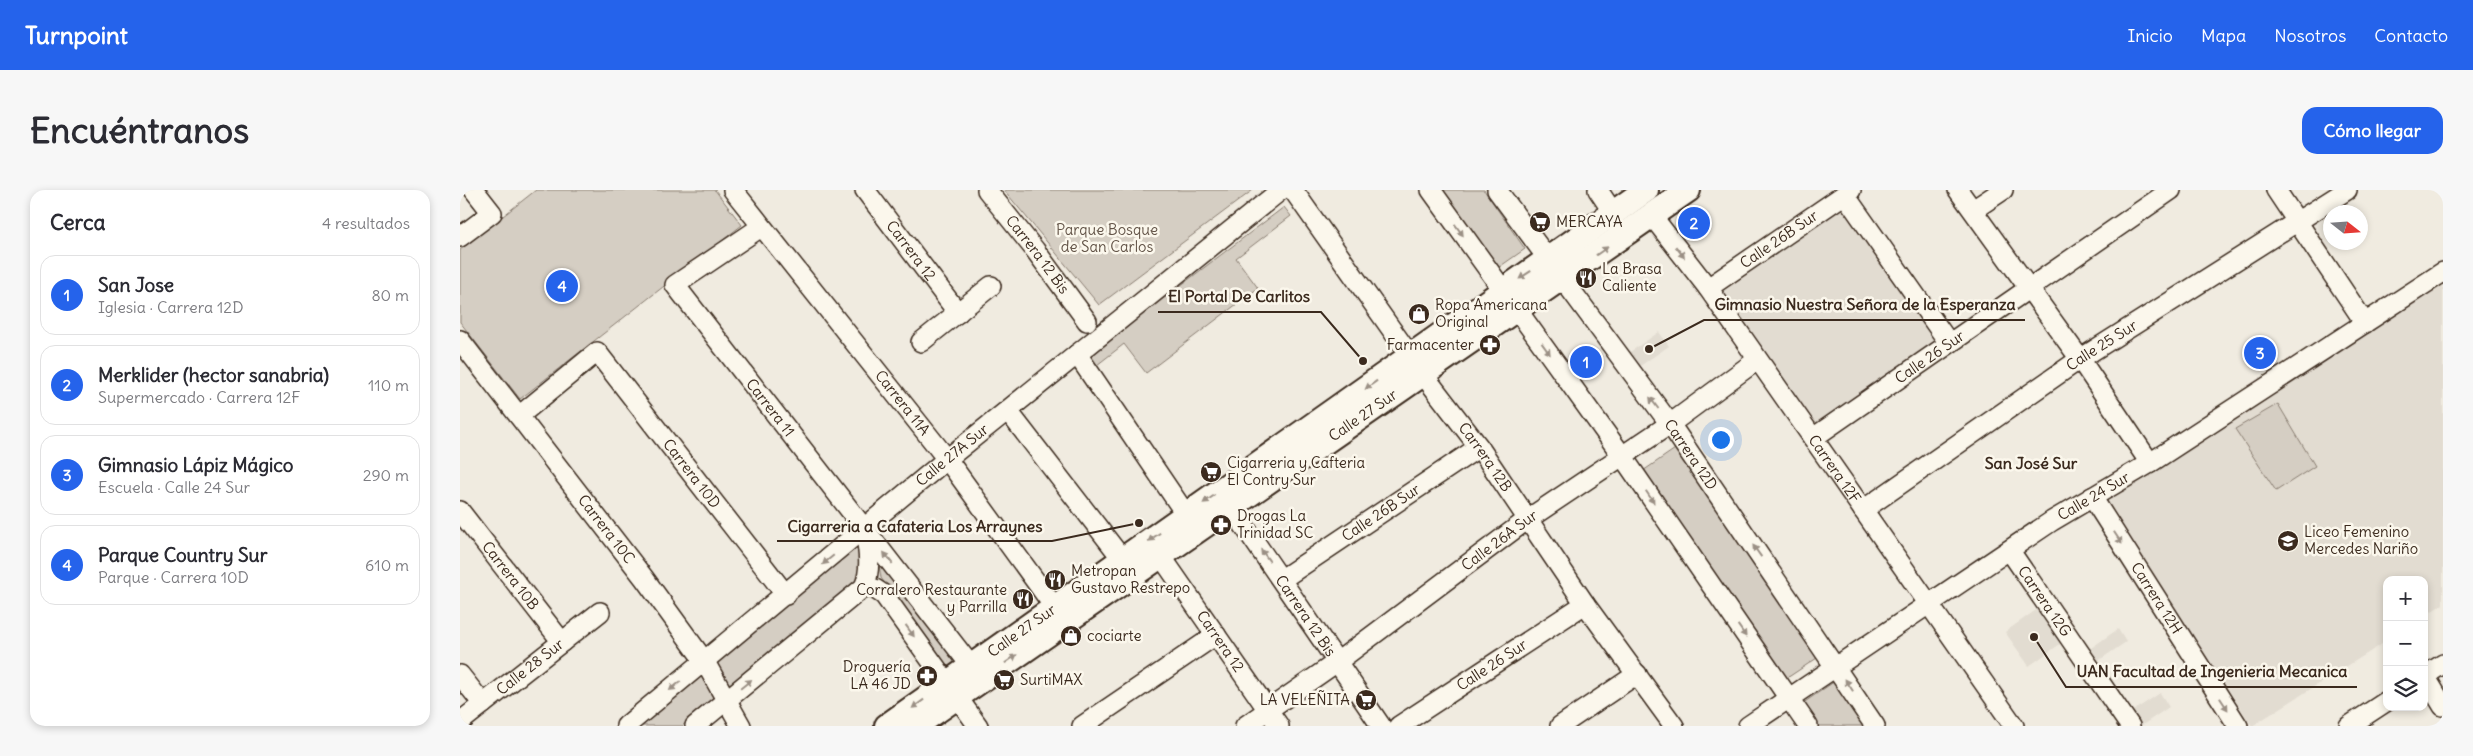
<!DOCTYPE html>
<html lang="es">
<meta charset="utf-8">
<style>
:root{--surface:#fff;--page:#f7f7f7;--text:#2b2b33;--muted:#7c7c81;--line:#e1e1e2;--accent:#2563eb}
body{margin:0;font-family:Delius,sans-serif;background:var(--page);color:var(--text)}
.controls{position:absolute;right:15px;bottom:15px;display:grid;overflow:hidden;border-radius:10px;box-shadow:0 2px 8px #0003}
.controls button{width:45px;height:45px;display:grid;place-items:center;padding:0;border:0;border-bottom:1px solid var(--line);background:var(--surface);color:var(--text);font:25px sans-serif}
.compass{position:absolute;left:1863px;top:15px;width:45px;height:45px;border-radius:50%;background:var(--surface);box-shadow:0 2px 8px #0003;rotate:107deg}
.you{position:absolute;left:1260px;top:249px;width:18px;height:18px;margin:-12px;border:4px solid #fff;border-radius:50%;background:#1a73e8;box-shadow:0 0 0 8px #1a73e833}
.badge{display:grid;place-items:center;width:32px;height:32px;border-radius:50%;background:var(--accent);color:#fff;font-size:16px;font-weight:700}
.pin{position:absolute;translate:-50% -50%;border:2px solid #fff;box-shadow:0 1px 5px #0006}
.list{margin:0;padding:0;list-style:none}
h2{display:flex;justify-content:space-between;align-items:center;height:65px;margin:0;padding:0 20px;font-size:21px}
h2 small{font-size:16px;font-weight:400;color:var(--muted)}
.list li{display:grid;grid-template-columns:32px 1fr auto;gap:15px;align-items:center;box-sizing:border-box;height:80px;margin:0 10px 10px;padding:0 10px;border:1px solid var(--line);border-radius:15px}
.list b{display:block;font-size:19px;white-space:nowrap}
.list p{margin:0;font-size:16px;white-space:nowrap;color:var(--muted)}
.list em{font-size:16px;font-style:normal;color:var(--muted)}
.icon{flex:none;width:28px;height:28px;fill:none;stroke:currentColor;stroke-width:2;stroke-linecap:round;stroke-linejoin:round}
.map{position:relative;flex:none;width:1983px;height:536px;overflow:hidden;border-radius:15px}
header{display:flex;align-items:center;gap:30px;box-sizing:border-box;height:70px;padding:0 25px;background:var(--accent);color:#fff}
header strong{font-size:24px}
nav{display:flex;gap:28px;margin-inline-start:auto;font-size:18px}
.intro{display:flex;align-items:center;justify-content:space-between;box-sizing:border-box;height:120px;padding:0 30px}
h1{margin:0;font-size:35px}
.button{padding:12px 22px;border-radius:15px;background:var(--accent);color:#fff;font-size:18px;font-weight:700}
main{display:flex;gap:30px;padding:0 30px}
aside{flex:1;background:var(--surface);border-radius:15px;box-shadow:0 2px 8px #0003}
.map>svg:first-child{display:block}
</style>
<header>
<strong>Turnpoint</strong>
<nav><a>Inicio</a><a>Mapa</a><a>Nosotros</a><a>Contacto</a></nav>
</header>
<div class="intro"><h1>Encuéntranos</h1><a class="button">Cómo llegar</a></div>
<main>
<aside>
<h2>Cerca<small>4 resultados</small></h2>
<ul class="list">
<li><span class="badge">1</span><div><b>San Jose</b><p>Iglesia · Carrera 12D</p></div><em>80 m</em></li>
<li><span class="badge">2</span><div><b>Merklider (hector sanabria)</b><p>Supermercado · Carrera 12F</p></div><em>110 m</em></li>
<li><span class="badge">3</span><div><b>Gimnasio Lápiz Mágico</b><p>Escuela · Calle 24 Sur</p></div><em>290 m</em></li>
<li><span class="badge">4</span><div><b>Parque Country Sur</b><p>Parque · Carrera 10D</p></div><em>610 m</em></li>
</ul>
</aside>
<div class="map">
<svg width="1983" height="536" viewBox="0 0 1983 536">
<rect width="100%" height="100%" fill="#f0ebe0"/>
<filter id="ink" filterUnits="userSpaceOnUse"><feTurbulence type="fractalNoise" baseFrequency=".02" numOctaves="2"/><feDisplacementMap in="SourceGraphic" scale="10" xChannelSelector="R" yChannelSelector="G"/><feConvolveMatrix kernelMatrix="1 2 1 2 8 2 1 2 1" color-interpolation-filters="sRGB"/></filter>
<g filter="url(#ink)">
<g fill="#e2dcd1">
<polygon points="1383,18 1478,156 1356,241 1261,103"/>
<polygon points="1983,94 1983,414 1964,426 1964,390 1927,390 1927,451 1792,536 1647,312"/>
<polygon points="1199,142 1209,156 1180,176 1170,162"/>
<polygon points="1797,149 1812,170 1802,177 1787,156"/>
<polygon points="1579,418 1603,452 1569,476 1545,442"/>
<polygon points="1658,439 1666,452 1629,477 1621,465"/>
<polygon points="1700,503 1709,517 1681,536 1670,536 1664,527"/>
</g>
<g fill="#d5cec3" stroke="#887c70">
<polygon points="76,0 255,0 282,35 60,209 0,132 0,60"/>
<polygon points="544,0 793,0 639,115"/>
<polygon points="978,0 1024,0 1065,59 1035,80"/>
<polygon points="824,17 831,26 776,68 798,98 686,183 664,154 637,175 629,165"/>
<polygon points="1818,214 1855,276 1816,301 1775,239"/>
<polygon points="1218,257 1360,466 1321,492 1180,283"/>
<polygon points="399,352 404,369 397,394 268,499 253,473"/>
<polygon points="416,355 499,471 487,480 421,388"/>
<polygon points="241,484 255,509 222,536 178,536"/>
<polygon points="1375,491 1407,536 1352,536 1339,516"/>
</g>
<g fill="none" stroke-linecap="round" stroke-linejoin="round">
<g stroke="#3b2a1e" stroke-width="22">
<g id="minor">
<path id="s1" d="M273,0L487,269L603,429"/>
<path id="s2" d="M405,0L498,123"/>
<path id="s3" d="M527,0L575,60L627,131"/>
<path id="s4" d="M833,0L963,184L1019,257L1125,414L1214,536"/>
<polyline points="971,0 1163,267 1348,536"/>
<path id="s5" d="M1037,0L1210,234L1415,536"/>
<polyline points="1138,0 1154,24"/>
<polyline points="1498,0 1620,169 1690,273"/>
<polyline points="1816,0 1905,133"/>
<polyline points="1385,5 1489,153"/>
<polyline points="1513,20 1543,0"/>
<path id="s6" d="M1192,26L1248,98L1554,536"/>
<path id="s7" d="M301,37L215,95L511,476"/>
<polyline points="0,47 32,23 14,0"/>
<path id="s8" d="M1248,98L1391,0"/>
<path id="s9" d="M0,150L184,388L245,472L281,536"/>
<polyline points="461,152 531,96"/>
<polyline points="617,164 733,335"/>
<polyline points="548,221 670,379"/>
<path id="s10" d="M59,226L137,162L326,405"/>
<path id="s11" d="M1353,248L1711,0"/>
<path id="s12" d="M1632,307L1778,536"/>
<path id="s13" d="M771,317L921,536"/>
<path id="s14" d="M1403,320L1620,169L1887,0"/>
<path id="s15" d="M0,321L102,452"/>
<path id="s16" d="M1550,361L1670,536"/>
<path id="s17" d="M701,366L819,536"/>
<path id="s18" d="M822,389L1019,257"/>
<polyline points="404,397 415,399 424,405 518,536"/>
<polyline points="0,485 23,514"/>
<polyline points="1964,486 1983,474"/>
<polyline points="1965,486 1983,516"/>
<path id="s19" d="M0,532L140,422"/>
<path id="s20" d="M166,536L487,269L821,0"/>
<path d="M235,536L404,397C412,379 408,359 405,340"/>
<polyline points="622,536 756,445"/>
<path id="s21" d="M785,536L877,472L1068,329L1210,234L1297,170"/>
<path id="s22" d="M939,536L1125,414"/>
<polyline points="1100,536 1177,484"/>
<path id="s23" d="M1288,536L1592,331L1690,273L1983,82"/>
<polyline points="1889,536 1927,511"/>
</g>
</g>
<g stroke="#3b2a1e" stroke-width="28">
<g id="major">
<path id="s24" d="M427,536L1186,0"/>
<path id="s25" d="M455,536L1228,0"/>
</g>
</g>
<use href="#minor" stroke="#fbf7ec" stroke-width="19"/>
<use href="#major" stroke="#fbf7ec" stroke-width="24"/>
</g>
<defs><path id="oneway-solid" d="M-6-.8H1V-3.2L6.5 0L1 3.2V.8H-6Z" transform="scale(1.25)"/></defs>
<g fill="#9b9085">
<use href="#oneway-solid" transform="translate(999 40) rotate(54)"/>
<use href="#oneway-solid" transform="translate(1142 61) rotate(-35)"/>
<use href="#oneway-solid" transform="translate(1220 62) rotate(52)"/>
<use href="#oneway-solid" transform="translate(1065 85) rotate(146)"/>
<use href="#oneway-solid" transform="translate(1086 159) rotate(54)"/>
<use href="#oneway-solid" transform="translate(911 195) rotate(144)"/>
<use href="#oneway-solid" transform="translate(1194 213) rotate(-127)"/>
<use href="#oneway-solid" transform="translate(1190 307) rotate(56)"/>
<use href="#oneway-solid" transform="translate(749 309) rotate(145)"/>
<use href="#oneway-solid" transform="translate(694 347) rotate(145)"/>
<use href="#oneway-solid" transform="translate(1658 348) rotate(57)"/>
<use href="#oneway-solid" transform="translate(1297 361) rotate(-125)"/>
<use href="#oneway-solid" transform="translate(805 365) rotate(-126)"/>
<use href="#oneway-solid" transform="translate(428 368) rotate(-128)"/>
<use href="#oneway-solid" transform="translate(368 370) rotate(140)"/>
<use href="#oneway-solid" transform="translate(450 441) rotate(54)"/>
<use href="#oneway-solid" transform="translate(1282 441) rotate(55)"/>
<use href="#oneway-solid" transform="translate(551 469) rotate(-35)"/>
<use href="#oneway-solid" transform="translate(286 494) rotate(-39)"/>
<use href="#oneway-solid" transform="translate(1389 495) rotate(-123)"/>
<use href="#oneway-solid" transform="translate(215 496) rotate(141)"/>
<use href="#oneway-solid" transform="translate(458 514) rotate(144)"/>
<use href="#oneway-solid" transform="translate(1764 514) rotate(57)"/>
</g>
</g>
<defs>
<g id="supermarket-disc" transform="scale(1.125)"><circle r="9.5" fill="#3b2a1e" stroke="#fbf7ec"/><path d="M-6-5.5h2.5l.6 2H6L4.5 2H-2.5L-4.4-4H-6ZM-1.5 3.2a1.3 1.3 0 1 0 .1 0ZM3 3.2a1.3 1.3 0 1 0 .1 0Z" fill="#fff"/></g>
<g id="restaurant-disc" transform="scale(1.125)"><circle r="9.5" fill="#3b2a1e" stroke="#fbf7ec"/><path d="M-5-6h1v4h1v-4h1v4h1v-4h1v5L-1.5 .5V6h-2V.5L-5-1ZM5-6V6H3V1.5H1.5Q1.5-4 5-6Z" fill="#fff"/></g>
<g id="shop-disc" transform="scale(1.125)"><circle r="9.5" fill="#3b2a1e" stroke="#fbf7ec"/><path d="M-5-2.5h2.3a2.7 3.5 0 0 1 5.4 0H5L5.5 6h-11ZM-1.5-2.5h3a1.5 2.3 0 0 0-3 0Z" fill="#fff"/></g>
<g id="pharmacy-disc" transform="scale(1.125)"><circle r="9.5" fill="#3b2a1e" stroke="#fbf7ec"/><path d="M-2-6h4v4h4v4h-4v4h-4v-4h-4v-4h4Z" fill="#fff"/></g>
<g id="school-disc" transform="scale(1.125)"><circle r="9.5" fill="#3b2a1e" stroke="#fbf7ec"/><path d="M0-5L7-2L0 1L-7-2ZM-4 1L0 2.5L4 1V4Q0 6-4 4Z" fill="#fff"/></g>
</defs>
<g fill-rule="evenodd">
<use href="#supermarket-disc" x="1080" y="32"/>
<use href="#restaurant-disc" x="1126" y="88"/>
<use href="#shop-disc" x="959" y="124"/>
<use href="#pharmacy-disc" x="1030" y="155"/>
<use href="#supermarket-disc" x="751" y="282"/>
<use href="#pharmacy-disc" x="761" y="335"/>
<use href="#school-disc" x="1828" y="351"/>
<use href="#restaurant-disc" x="595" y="390"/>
<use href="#restaurant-disc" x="563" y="409"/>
<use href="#shop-disc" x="611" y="446"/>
<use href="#pharmacy-disc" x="467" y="486"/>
<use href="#supermarket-disc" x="544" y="490"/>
<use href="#supermarket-disc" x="906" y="510"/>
</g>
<g text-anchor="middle" stroke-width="5" stroke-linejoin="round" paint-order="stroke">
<g font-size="15" fill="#3b2a1e" stroke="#fbf7ec" text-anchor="start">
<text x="1096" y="37">MERCAYA</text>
<text x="1142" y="84">La Brasa<tspan x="1142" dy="17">Caliente</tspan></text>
<text x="975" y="120">Ropa Americana<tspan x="975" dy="17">Original</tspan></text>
<text x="1014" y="160" text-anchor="end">Farmacenter</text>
<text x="767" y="278">Cigarreria y Cafteria<tspan x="767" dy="17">El Contry Sur</tspan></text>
<text x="777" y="331">Drogas La<tspan x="777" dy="17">Trinidad SC</tspan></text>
<text x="1844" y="347">Liceo Femenino<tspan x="1844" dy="17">Mercedes Nariño</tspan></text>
<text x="611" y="386">Metropan<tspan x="611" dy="17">Gustavo Restrepo</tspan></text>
<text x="547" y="405" text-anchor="end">Corralero Restaurante<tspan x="547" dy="17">y Parrilla</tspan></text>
<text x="627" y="451">cociarte</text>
<text x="451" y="482" text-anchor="end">Droguería<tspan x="451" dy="17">LA 46 JD</tspan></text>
<text x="560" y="495">SurtiMAX</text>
<text x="890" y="515" text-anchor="end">LA VELEÑITA</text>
</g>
<g font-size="15" fill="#625347" stroke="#fbf7ec">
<text x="647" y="45">Parque Bosque<tspan x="647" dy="17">de San Carlos</tspan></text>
</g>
<g font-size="15" fill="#3b2a1e" stroke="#fbf7ec">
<text dy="5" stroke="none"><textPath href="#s8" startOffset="86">Calle 26B Sur</textPath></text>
<text dy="5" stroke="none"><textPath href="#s2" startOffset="76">Carrera 12</textPath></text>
<text dy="5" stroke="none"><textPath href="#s3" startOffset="82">Carrera 12 Bis</textPath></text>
<text dy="5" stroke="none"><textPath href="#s14" startOffset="290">Calle 25 Sur</textPath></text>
<text dy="5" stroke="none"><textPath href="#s11" startOffset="142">Calle 26 Sur</textPath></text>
<text dy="5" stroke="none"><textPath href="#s1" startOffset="272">Carrera 11A</textPath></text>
<text dy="5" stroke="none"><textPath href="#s7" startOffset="259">Carrera 11</textPath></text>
<text dy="5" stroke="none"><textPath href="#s25" startOffset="545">Calle 27 Sur</textPath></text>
<text dy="5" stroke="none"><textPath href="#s5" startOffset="328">Carrera 12D</textPath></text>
<text dy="5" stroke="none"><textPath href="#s20" startOffset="424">Calle 27A Sur</textPath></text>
<text dy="5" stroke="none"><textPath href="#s4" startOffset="329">Carrera 12B</textPath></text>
<text dy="5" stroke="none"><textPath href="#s6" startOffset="312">Carrera 12F</textPath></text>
<text dy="5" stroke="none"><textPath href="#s10" startOffset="255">Carrera 10D</textPath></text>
<text dy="5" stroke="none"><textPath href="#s23" startOffset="415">Calle 24 Sur</textPath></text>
<text dy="5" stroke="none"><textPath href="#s18" startOffset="119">Calle 26B Sur</textPath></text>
<text dy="5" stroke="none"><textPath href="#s9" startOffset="239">Carrera 10C</textPath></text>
<text dy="5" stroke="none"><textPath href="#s21" startOffset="315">Calle 26A Sur</textPath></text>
<text dy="5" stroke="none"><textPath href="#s15" startOffset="82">Carrera 10B</textPath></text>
<text dy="5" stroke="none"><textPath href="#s12" startOffset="120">Carrera 12H</textPath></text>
<text dy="5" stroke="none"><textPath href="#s16" startOffset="61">Carrera 12G</textPath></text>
<text dy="5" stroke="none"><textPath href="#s13" startOffset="132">Carrera 12 Bis</textPath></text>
<text dy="5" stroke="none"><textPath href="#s24" startOffset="165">Calle 27 Sur</textPath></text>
<text dy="5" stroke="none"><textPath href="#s17" startOffset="104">Carrera 12</textPath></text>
<text dy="5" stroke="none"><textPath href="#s22" startOffset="111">Calle 26 Sur</textPath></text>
<text dy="5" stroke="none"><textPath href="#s19" startOffset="89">Calle 28 Sur</textPath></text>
</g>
<g font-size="16" font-weight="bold" fill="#3b2a1e" stroke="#fbf7ec">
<text x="1571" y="279">San José Sur</text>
</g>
</g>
<path fill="none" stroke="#3b2a1e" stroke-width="2" d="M903 171L861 122H698M1189 159L1244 130H1565M679 333L592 351H317M1574 447L1606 497H1897"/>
<g fill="#3b2a1e" stroke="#fbf7ec" stroke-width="2">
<circle cx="903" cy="171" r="5"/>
<circle cx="1189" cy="159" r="5"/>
<circle cx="679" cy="333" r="5"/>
<circle cx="1574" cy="447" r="5"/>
</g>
<g font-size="16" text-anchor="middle" font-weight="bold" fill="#3b2a1e" stroke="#fbf7ec" stroke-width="5" stroke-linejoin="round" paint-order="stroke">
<text x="779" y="112">El Portal De Carlitos</text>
<text x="1405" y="120">Gimnasio Nuestra Señora de la Esperanza</text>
<text x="455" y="342">Cigarreria a Cafateria Los Arraynes</text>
<text x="1752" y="487">UAN Facultad de Ingenieria Mecanica</text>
</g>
</svg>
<div class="controls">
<button>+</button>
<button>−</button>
<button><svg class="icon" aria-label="layers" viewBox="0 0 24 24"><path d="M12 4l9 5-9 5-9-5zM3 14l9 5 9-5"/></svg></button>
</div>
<svg class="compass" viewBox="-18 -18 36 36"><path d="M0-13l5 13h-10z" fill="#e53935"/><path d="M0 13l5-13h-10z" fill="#7c7c81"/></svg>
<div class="you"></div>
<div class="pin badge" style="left:1126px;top:172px">1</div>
<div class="pin badge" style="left:1234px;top:33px">2</div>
<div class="pin badge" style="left:1800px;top:163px">3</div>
<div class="pin badge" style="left:102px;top:96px">4</div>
</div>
</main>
